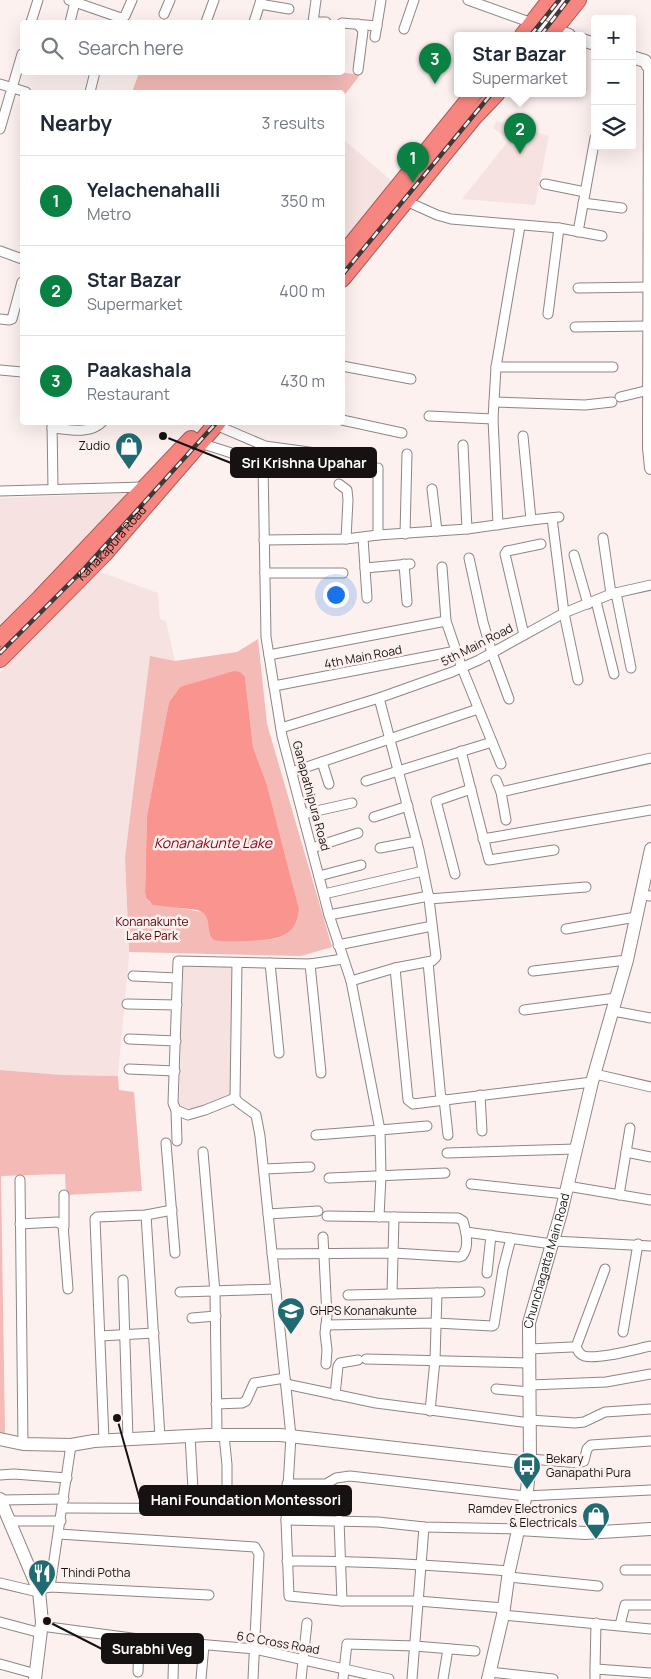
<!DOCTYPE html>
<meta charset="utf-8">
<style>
:root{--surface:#fff;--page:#f2f2f3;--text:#1f2937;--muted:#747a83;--line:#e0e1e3;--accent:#0b8043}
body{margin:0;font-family:Manrope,sans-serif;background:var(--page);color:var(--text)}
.controls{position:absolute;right:15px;top:15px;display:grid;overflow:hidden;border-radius:5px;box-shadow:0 5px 20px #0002}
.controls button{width:45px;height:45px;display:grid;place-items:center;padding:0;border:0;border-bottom:1px solid var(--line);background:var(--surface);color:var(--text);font:25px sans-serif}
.you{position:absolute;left:335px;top:594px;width:18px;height:18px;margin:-12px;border:4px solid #fff;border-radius:50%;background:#1a73e8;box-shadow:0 0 0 8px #1a73e833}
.badge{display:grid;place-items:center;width:32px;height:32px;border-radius:50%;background:var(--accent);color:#fff;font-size:16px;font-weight:700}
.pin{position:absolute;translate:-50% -41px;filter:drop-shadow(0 1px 2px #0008)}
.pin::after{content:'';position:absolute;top:26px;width:18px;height:15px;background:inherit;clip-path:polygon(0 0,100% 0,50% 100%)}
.popup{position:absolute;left:454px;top:32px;width:132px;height:65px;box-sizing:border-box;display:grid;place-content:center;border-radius:5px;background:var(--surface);filter:drop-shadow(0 1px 4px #0005);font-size:16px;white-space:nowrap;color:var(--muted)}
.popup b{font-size:19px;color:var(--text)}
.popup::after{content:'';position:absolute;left:50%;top:100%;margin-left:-10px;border:10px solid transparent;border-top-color:var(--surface)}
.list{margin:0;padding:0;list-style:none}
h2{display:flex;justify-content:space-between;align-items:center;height:65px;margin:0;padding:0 20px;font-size:21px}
h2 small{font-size:16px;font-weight:400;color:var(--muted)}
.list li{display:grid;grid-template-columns:32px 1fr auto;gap:15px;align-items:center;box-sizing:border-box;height:90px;padding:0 20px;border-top:1px solid var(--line)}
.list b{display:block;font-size:19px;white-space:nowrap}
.list p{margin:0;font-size:16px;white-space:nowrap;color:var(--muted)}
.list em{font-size:16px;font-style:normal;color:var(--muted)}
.icon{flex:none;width:28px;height:28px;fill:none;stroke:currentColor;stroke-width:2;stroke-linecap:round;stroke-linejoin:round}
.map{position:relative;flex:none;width:651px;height:1679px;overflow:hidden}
.search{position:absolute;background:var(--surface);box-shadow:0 5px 20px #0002;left:20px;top:20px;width:325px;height:55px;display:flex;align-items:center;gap:12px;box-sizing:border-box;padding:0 18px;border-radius:5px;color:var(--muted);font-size:19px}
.panel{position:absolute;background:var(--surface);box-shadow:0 5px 20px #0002;left:20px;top:90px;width:325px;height:335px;border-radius:5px}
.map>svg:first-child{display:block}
</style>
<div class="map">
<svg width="651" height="1679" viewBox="0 0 651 1679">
<rect width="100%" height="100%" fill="#fdf1f0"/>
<g fill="#f6e3e1">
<polygon points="497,121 549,136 535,205 462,199 509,140 493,128"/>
<polygon points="343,139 393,182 343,240"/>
<polygon points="135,493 0,627 0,498"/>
<polygon points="98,571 158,593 160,619 166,621 175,661 150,657 125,857 129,958 118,1076 62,1075 0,1070 0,672"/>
<polygon points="183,963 234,967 231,1096 200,1109 179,1108"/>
</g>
<g fill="#f4bab6" fill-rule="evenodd">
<polygon points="339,72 360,75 343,97 342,92 132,92 139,73"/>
<path d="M258,639L267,724L332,947L301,956L129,952L125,857L150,656L175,661L237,652ZM245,677L253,747L267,785L299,909C296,955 238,938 209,934L208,918L202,912L150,903L146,898L145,892L147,815L169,702L180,687Z"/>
<polygon points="0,1070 62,1075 118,1076 119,1090 134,1092 142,1191 66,1195 65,1174 1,1176 5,1433 0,1432"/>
</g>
<path fill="#f9948e" d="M234,671L240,672L245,677L253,747L267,785L299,909C297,941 270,940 245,941C235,941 224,942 214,940C203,930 215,918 198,910L153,905L146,898L145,892L147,815L169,702L180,687Z"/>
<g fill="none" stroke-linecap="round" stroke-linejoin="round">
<g stroke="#8f8584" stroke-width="11">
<g id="street">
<polyline points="69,0 121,18 125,16 132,0"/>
<polyline points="468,0 532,23"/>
<polyline points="260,4 289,9"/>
<polyline points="164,14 170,0"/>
<polyline points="31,22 38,0"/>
<polyline points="70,22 75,2"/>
<polyline points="206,22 214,0"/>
<polyline points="254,22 261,0"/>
<polyline points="313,22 316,0"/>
<polyline points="314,22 326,22"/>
<polyline points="342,23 377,26"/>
<polyline points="358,24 363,31 358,70"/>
<polyline points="404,29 414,0"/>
<polyline points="375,37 381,0"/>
<polyline points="0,84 26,92"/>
<polyline points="90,92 95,72"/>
<polyline points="0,129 22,54"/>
<polyline points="545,184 585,192"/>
<polyline points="406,201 437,215 451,219 559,228 602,236"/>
<polyline points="583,203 622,208"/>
<polyline points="578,232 595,138"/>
<polyline points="0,251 22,259"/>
<polyline points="578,288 651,287"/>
<polyline points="548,314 559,228"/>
<polyline points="0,319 9,320 12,319 22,282"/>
<polyline points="575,327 649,326"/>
<polyline points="342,366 411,379"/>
<polyline points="496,367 520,226"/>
<polyline points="0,370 22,372"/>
<polyline points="620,397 649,390"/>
<polyline points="494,402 585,405 612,402"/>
<polyline points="429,416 493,419"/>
<polyline points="342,420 402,433"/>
<polyline points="52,422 53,489"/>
<polyline points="216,425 265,446 316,453"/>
<path d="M52,428C68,429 89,435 102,422"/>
<polyline points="200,443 260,462 263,464 266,637 282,736 329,915 351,981 380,1130 316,1135"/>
<polyline points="463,445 467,529"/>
<polyline points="378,468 378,535"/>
<polyline points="339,484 347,490 348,500 346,539"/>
<polyline points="432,489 437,531"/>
<polyline points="0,491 144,487"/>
<polyline points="552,518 564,613 578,680"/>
<polyline points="531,520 559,517"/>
<polyline points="498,525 493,419 496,367 613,367"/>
<polyline points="405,534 407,454"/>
<polyline points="363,538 367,598"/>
<polyline points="603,538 611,594"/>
<polyline points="264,540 346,539 378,535 467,529 531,520 523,436"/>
<polyline points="574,555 588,604"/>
<polyline points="469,558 483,622 492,653 509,699"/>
<polyline points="404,564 407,602"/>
<polyline points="442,567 446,621 462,668 501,764"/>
<polyline points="365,568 410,564"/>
<polyline points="265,573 343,573"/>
<polyline points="616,593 631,668"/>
<polyline points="596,601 614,674"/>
<polyline points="524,635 505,554 507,551 541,544"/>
<polyline points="269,655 446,621"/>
<polyline points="274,686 456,651"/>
<polyline points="281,728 379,698 452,672 479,660 564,613 611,594 651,585"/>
<polyline points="461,751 489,860 554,850"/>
<polyline points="322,762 329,784"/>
<polyline points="292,772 478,709"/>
<polyline points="496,780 501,792 651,758"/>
<polyline points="366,781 492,742"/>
<polyline points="501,792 506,820"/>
<polyline points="303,814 352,803"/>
<polyline points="374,817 408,806"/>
<polyline points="483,839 651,810"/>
<polyline points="312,848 358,833"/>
<polyline points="380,848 417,841"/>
<polyline points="455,874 436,801 471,789"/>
<polyline points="319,876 361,865"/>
<polyline points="324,894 423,871"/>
<polyline points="641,895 651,896"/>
<polyline points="429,899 586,887"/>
<polyline points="329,915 429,896"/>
<polyline points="566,929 636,917"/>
<polyline points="338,945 432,926"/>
<polyline points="428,962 441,1100"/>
<polyline points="237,963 235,1098 238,1102 256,1115 260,1136 291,1436 286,1520 378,1522 424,1527 518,1529"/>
<polyline points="270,963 279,1053"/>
<polyline points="310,964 321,1073"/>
<polyline points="395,968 408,1100 413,1104 592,1082"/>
<polyline points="533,971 627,960"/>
<polyline points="133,976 177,978"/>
<polyline points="351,981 395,968 432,961 436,957 429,899 419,850 379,698"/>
<polyline points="127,1004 177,1005"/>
<polyline points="524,1010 616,998"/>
<polyline points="613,1011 651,1018"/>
<polyline points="129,1039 176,1041"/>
<polyline points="129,1069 175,1071"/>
<polyline points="595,1074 651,1087"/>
<polyline points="480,1095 482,1131"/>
<polyline points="235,1098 205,1110 188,1115 176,1110 173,1103 178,961 310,964 343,959"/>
<polyline points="444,1099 448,1135"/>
<polyline points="176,1110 177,1141"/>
<polyline points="166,1143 175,1253"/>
<polyline points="203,1152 215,1292 217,1434"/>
<polyline points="626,1152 651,1157"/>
<polyline points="447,1153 576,1149"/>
<polyline points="264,1169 310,1167"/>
<polyline points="329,1178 445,1173"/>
<polyline points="20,1180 23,1444"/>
<polyline points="471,1184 565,1194"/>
<polyline points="567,1186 651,1200"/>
<polyline points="619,1195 630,1128"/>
<polyline points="268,1214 318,1211"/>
<polyline points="146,1215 160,1437"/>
<polyline points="379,1217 381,1176 380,1130 427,1126"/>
<polyline points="394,1217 392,1294 480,1292"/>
<polyline points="20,1224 57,1222 63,1225 68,1289"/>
<polyline points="64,1227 64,1195"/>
<polyline points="466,1232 552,1244"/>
<polyline points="323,1237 327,1316 325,1333 327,1350 326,1364"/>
<polyline points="553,1241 651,1246"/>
<path d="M272,1254L394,1253L459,1257L462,1256C470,1247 466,1232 463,1221L458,1218L327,1216"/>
<polyline points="487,1273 491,1235"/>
<polyline points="123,1280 128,1439"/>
<polyline points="180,1292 276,1289"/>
<polyline points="348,1295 392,1294"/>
<polyline points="192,1318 216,1316"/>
<polyline points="326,1325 436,1323 492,1326 494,1325 503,1269 511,1238"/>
<polyline points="623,1332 638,1244"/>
<polyline points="100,1336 154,1333"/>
<polyline points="576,1347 605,1269"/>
<path d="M529,1349L572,1347H576C578,1351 580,1355 584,1356C598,1360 636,1349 651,1346"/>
<polyline points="366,1359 528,1363"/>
<polyline points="286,1384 376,1403 530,1423"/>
<polyline points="530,1385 606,1382 651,1374"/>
<polyline points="496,1389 530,1392"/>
<polyline points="335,1395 338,1366 340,1363 358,1360"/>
<polyline points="216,1404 242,1403 246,1401 254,1383 285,1378"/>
<polyline points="430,1411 435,1360 437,1293"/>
<polyline points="530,1420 575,1423 584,1422 605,1412 651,1409"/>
<polyline points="190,1435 194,1508"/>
<polyline points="224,1435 227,1465 227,1508"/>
<polyline points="104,1440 95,1219 97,1217 146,1215 172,1210"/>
<polyline points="530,1459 579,1463 584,1461 587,1449 591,1445 651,1441"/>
<polyline points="0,1475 14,1474 67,1478"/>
<polyline points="287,1484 326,1484 336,1478 350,1476 525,1496 651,1490"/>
<polyline points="1,1500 64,1499"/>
<polyline points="63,1508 286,1509"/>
<polyline points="286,1520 289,1596 342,1601 418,1601 504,1608"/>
<polyline points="339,1520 342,1601"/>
<polyline points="10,1521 61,1521"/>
<polyline points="59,1534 255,1547 259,1554 253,1679"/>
<path d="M287,1561C362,1560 435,1565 509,1571"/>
<polyline points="625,1570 651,1570"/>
<polyline points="509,1577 598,1586"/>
<polyline points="0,1583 34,1591 50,1587 209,1595"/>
<polyline points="50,1587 71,1445"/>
<polyline points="503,1615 651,1629"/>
<polyline points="0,1622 41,1633"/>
<polyline points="620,1625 625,1605 651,1605"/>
<polyline points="41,1626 139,1639 255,1649 389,1679"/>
<polyline points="0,1664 36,1674"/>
<polyline points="595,1669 596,1623"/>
<polyline points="138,1672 139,1639"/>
<polyline points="490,1672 553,1679"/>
<polyline points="173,1679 174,1642"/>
<polyline points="201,1679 204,1645"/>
<polyline points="301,1679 307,1623"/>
<polyline points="343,1679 347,1644 415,1646 475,1651"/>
<polyline points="412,1679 424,1527"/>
<polyline points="443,1679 448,1649"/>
<polyline points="595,1679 595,1671 596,1669 651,1673"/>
</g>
</g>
<g stroke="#8f8584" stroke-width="14">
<g id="secondary">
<polyline points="532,23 569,35"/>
<polyline points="582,40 595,44"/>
<polyline points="632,57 645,61 650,69 649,448 651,468"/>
<polyline points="0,1439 23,1444 71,1445 94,1441 208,1435 280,1435 530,1463"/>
<polyline points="0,1499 39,1591 42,1622 35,1679"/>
<polyline points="518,1529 585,1533 651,1529"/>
<path id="s1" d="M488,1679L503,1615L509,1571L527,1490L530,1463L529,1323L561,1213L592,1082L627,960L651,849"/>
</g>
</g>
<g stroke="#a85d5a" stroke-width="18">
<g id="highway">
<polyline points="523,35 550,0"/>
<polyline points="550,35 578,0"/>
<polyline points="342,256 474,93"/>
<polyline points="342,279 474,117 497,93"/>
<polyline points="0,638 40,598 191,439"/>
<path id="s2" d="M0,659L104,554L218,422"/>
</g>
</g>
<use href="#street" stroke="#fff" stroke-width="9"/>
<use href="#secondary" stroke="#fff" stroke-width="12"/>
<use href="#highway" stroke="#f78681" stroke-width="16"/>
<g stroke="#3e3a39" stroke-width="4.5">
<g id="rail">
<polyline points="531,35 559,0"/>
<polyline points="541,35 568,0"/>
<polyline points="342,275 492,93"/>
<polyline points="0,653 84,569 217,422"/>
</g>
</g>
<use href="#rail" stroke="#fdf1f0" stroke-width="2.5" stroke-dasharray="8" stroke-linecap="butt"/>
</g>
<defs>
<g id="shop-pin" transform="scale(1.4375)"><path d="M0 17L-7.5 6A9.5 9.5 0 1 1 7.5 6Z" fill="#1f6b71" stroke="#fdf1f0"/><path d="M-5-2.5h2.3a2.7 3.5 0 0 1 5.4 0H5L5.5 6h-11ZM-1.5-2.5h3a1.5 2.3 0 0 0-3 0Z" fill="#fff"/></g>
<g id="school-pin" transform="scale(1.4375)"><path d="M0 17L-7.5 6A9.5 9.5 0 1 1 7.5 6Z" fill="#1f6b71" stroke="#fdf1f0"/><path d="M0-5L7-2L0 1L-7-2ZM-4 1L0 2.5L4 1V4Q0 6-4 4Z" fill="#fff"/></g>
<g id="bus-pin" transform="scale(1.4375)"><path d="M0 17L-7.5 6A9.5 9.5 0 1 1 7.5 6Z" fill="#1f6b71" stroke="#fdf1f0"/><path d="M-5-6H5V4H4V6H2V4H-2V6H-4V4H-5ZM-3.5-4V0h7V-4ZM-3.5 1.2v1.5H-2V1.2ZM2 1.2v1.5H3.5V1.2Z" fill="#fff"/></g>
<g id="restaurant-pin" transform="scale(1.4375)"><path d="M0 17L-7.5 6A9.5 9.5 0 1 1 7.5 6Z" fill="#1f6b71" stroke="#fdf1f0"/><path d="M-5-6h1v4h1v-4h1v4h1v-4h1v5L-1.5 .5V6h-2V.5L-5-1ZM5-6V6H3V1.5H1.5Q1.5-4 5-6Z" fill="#fff"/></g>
</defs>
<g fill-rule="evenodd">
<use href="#shop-pin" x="129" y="446"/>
<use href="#school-pin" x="291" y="1311"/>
<use href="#bus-pin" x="527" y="1466"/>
<use href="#shop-pin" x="596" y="1516"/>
<use href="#restaurant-pin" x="42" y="1573"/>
</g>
<g text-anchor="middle" stroke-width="5" stroke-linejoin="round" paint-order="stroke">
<g font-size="12" fill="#151211" stroke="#fdf1f0" text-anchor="start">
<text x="110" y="450" text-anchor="end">Zudio</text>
<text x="310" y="1315">GHPS Konanakunte</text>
<text x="546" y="1463">Bekary<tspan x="546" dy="14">Ganapathi Pura</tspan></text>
<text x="577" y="1513" text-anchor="end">Ramdev Electronics<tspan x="577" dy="14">&amp; Electricals</tspan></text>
<text x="61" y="1577">Thindi Potha</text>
</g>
<g font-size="12" fill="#151211" stroke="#fdf1f0">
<text dy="4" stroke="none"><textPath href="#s2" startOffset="161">Kanakapura Road</textPath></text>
<text transform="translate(477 645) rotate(-27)" y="4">5th Main Road</text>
<text transform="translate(363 657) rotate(-11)" y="4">4th Main Road</text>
<text transform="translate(311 796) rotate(75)" y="4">Ganapathipura Road</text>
<text dy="4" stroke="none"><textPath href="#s1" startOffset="425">Chunchagatta Main Road</textPath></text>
<text transform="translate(278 1643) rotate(10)" y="4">6 C Cross Road</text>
</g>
<g font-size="12" fill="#5a0009" stroke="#fdf1f0">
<text x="152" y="926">Konanakunte<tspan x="152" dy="14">Lake Park</tspan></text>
</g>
<g font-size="14" font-style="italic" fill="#7f0013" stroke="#fdf1f0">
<text x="213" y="848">Konanakunte Lake</text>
</g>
</g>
<path fill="none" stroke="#151211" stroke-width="2" d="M163 436L231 463M117 1418L140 1500M47 1621L102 1649"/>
<g fill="#151211" stroke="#fdf1f0" stroke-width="2">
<circle cx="163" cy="436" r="5"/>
<circle cx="117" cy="1418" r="5"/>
<circle cx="47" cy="1621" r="5"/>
</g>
<g fill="#151211" stroke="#151211" stroke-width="2">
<rect x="231" y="448" width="145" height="29" rx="5"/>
<rect x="140" y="1486" width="211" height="29" rx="5"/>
<rect x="102" y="1634" width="101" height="29" rx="5"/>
</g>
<g font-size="14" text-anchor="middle" font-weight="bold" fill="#fff">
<text x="304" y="468">Sri Krishna Upahar</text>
<text x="246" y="1505">Hani Foundation Montessori</text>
<text x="152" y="1654">Surabhi Veg</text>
</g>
</svg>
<div class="controls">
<button>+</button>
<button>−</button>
<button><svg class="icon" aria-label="layers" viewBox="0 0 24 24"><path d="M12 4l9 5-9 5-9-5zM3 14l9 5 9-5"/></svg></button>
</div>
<div class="you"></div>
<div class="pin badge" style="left:413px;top:183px">1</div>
<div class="pin badge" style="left:520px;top:154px">2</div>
<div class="popup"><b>Star Bazar</b>Supermarket</div>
<div class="pin badge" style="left:435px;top:84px">3</div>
<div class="search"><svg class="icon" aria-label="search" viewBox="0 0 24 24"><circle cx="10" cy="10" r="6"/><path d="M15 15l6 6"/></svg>Search here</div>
<section class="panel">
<h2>Nearby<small>3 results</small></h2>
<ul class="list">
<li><span class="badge">1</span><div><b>Yelachenahalli</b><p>Metro</p></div><em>350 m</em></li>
<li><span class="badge">2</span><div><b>Star Bazar</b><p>Supermarket</p></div><em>400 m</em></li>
<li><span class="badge">3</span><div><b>Paakashala</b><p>Restaurant</p></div><em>430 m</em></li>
</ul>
</section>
</div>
